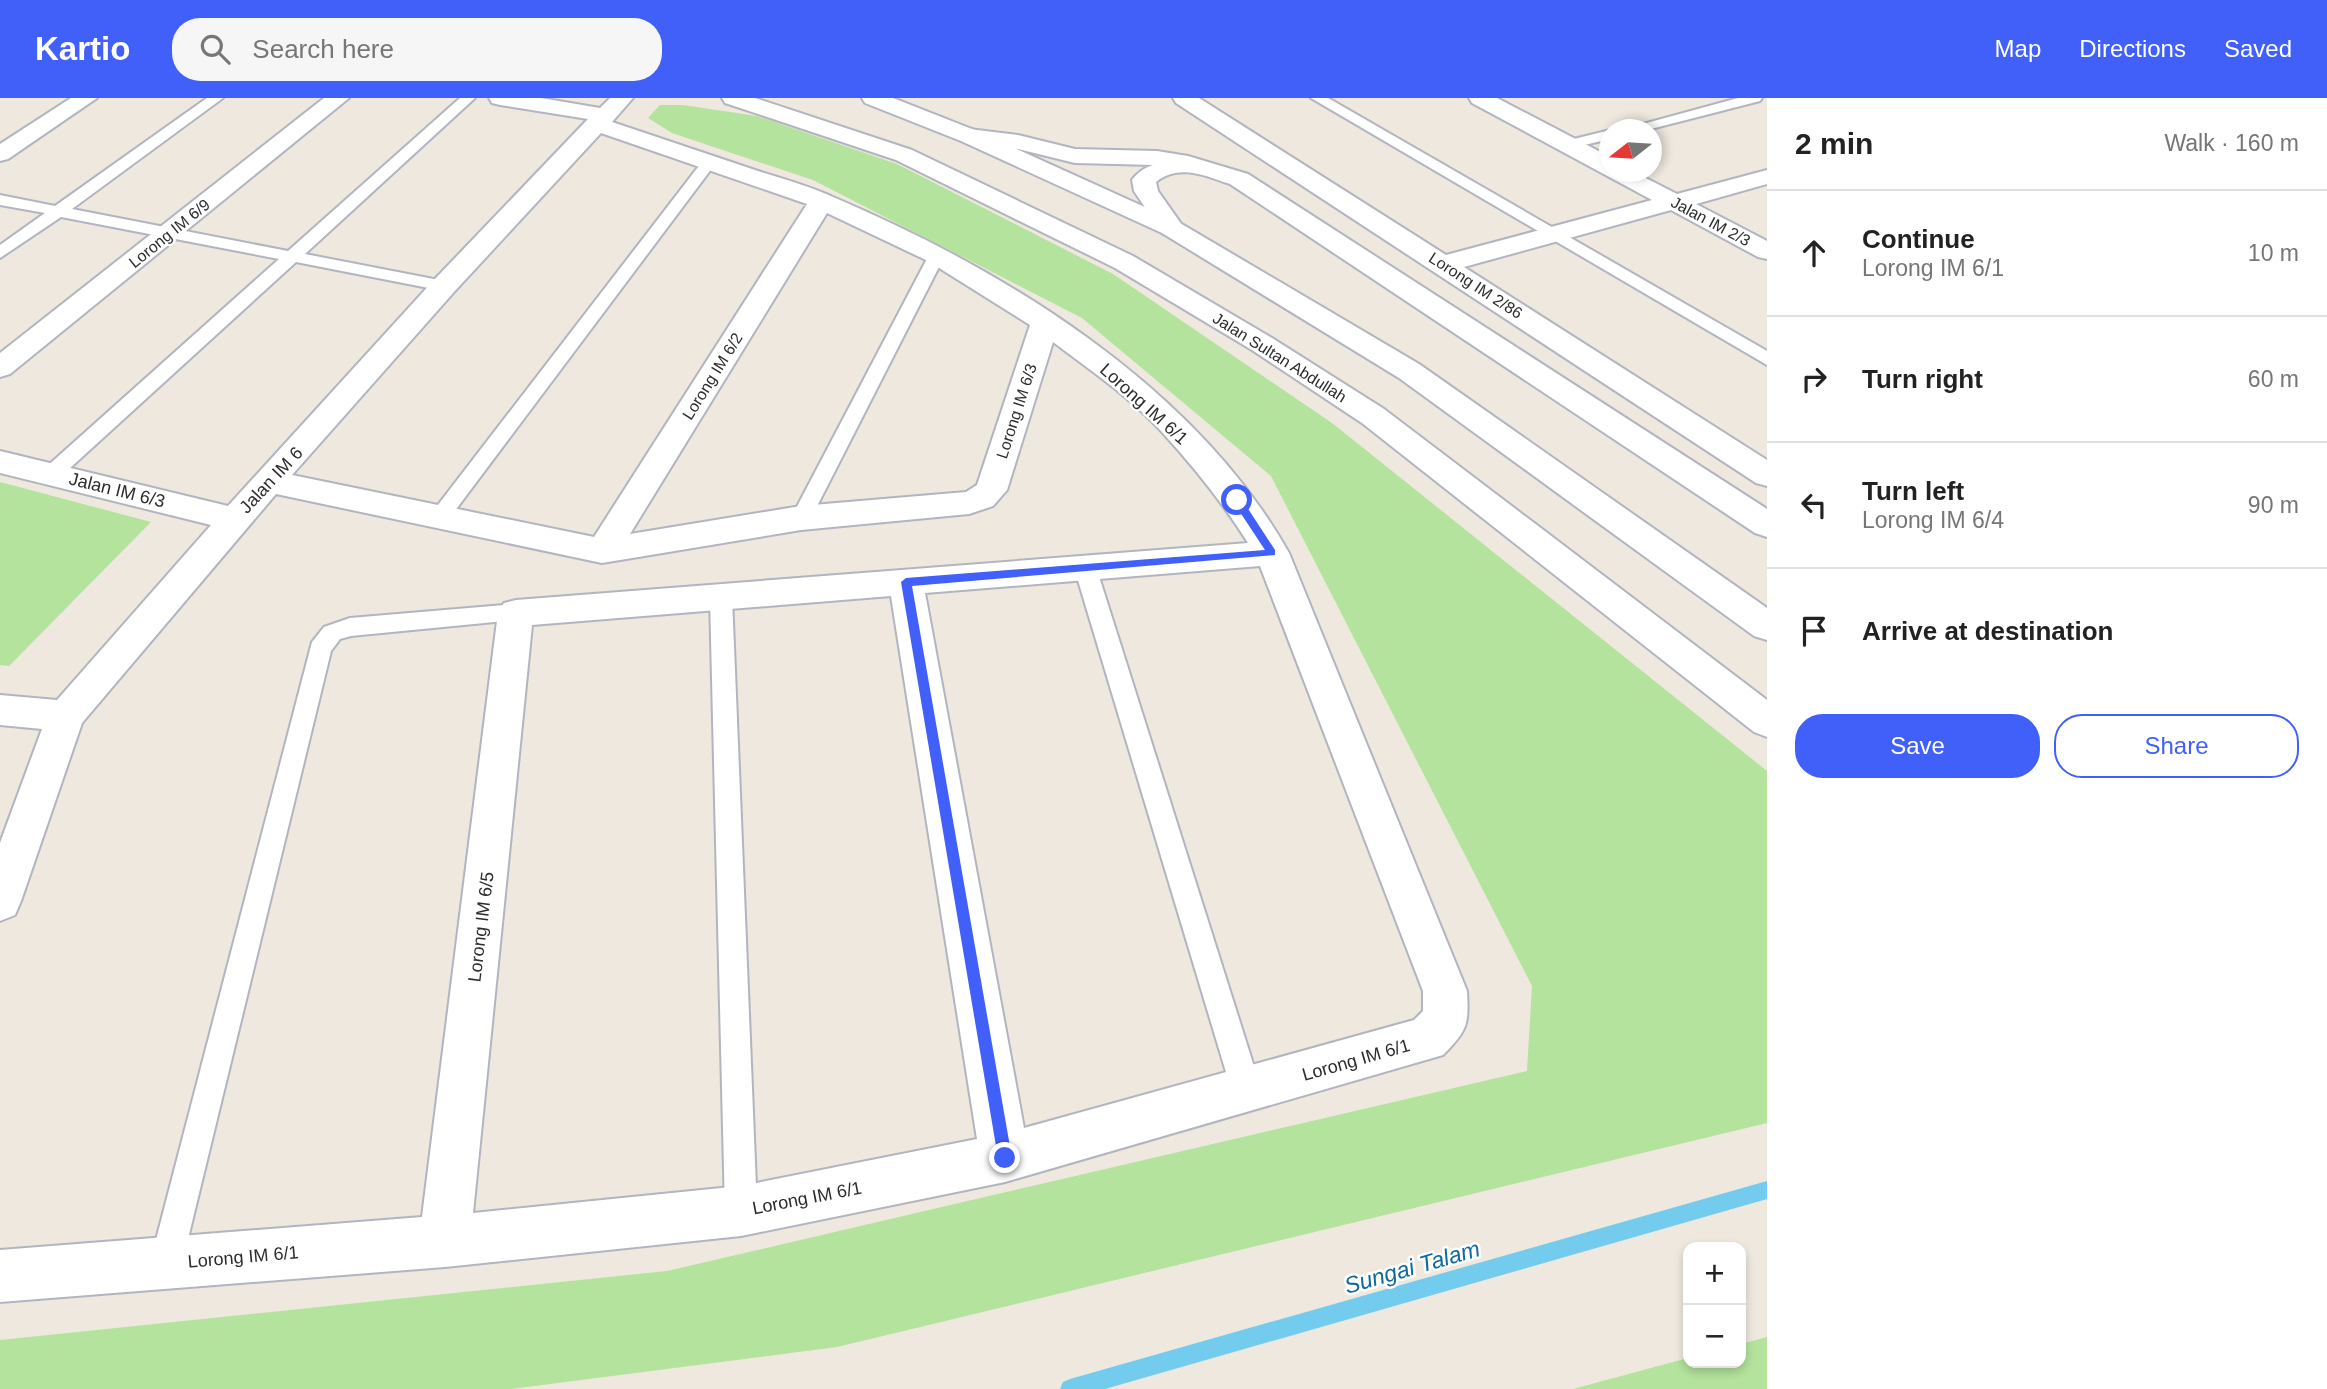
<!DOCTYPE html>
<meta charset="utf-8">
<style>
:root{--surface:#fff;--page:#f6f6f6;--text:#222;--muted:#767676;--line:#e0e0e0;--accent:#415ff9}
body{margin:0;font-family:Helvetica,sans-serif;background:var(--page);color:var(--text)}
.controls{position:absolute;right:21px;bottom:21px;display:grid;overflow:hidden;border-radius:14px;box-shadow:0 4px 10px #0003}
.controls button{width:63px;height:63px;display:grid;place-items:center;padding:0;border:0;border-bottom:2px solid var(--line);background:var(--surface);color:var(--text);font:35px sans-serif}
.compass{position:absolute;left:1599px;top:21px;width:63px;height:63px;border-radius:50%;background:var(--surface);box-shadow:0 4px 10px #0003;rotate:253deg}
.stop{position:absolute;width:21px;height:21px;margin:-16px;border:5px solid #415ff9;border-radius:50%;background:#fff}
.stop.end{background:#415ff9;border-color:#fff;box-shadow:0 2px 7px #0008}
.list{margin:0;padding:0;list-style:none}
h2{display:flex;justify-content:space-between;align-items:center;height:91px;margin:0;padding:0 28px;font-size:30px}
h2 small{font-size:23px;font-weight:400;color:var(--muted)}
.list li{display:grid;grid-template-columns:46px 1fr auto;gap:21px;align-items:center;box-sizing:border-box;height:126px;padding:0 28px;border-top:2px solid var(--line)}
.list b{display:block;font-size:26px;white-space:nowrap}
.list p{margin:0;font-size:23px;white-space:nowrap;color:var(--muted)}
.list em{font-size:23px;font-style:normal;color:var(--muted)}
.actions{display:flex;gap:14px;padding:21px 28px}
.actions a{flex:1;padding:16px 0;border:2px solid var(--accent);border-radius:28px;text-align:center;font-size:24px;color:var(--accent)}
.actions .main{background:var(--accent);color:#fff}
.icon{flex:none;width:38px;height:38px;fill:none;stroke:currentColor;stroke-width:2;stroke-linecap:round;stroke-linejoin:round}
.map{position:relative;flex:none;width:1767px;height:1291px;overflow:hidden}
header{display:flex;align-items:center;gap:42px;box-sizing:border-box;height:98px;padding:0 35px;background:var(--accent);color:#fff}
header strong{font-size:33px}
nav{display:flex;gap:38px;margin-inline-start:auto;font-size:24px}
.search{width:490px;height:63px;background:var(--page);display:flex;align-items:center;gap:18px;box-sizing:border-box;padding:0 24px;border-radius:28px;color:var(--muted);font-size:26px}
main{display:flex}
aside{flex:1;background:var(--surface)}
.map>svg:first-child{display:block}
</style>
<header>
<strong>Kartio</strong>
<div class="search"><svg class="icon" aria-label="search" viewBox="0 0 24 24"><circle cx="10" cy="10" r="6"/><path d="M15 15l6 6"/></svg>Search here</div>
<nav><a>Map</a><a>Directions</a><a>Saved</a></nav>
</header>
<main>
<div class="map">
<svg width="1767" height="1291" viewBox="0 0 1767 1291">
<rect width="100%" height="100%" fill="#eee8df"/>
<g fill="#b3e39c">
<polygon points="660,7 683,7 757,18 897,66 1113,176 1332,325 1767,673 1767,1025 837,1249 511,1291 0,1291 0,1242 667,1173 1527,973 1532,888 1271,378 1082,220 813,82 672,35 648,20"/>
<polygon points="0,384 151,424 9,568 0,567"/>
<polygon points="1767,1239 1767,1291 1573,1291 1688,1260 1688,1265 1741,1265 1741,1246"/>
</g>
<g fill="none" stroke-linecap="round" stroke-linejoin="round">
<polygon fill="#73cbee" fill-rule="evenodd" points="1767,1083 1767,1101 1105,1291 1060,1291 1063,1284 1070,1281"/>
<g stroke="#b2b5bf" stroke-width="4">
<g id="lane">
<polygon points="207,0 223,0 72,111 288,153 460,0 475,0 305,156 444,183 453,188 444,193 296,164 58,381 44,381 41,376 44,371 279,161 61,119 0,160 0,147 45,115 0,107 0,97 55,108"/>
<polygon points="1311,0 1328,0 1767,253 1767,267"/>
<polygon points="1738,0 1762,0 1760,3 1647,32 1621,32"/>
<polygon points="1610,32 1610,41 1567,51 1560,47 1562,44"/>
<polygon points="710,58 715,60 718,63 715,66 445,426 438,428 431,426 428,421 431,416 705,60"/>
<polygon points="937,152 945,157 811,420 808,425 801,427 794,425 791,420 929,157"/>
<polygon points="1085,461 1093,463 1096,469 1262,994 1258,1005 1247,1009 1236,1005 1232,994 1074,469 1077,463"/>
<polygon points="721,491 729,493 732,499 757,1113 752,1124 741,1129 730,1124 725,1113 710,499 713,493"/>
<polygon points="516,506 524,509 527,515 524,521 351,538 340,541 331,553 182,1165 178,1177 166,1181 154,1177 150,1165 312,544 324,529 350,520"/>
</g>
</g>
<g stroke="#b2b5bf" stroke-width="4">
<g id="street">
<polygon points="71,0 97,0 8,61 0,63 0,46"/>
<polygon points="324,0 349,0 10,276 0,279 0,255"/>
<path d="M489,0H541L600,10L610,0H633L612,24C661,40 709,57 758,73C783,81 809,88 833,99C1005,172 1195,288 1289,455L1467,893C1469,927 1467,933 1443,957L1005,1084L741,1138L445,1169L0,1204V1152L422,1119L498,515L504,505L516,502L1248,445C1223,405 1193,368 1161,333C1130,299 1090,272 1053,244L1007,392L993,408L969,416L801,432L602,465L276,396L82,625L21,803L15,817L0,823V745L42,631L0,627V597L57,602L211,427L0,375V353L228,408L434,182L588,21L500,7L492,5ZM601,35L807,106L594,439L292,377L454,194ZM827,115L928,163L1030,227L977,387L966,394L801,408L630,436ZM1260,468L1423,893V913L1414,922L1024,1030L925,495ZM891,498L977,1041L741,1088L473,1115L532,527Z"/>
<polygon points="1173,0 1199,0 1446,157 1652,102 1472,5 1469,0 1497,0 1610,59 1610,74 1634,74 1677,96 1767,72 1767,86 1696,106 1767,143 1767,161 1758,159 1671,112 1464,169 1767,362 1767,388 1756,385 1176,5"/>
<path d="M969,31L1018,37L1075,51L1157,53L1188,58L1248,76L1767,411V439L1755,435L1230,86C1206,78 1179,65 1156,84L1158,93L1184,130L1180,135L1171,138L1162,135L1134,93L1132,82C1138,74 1144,70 1153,67L1075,65L1018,51L961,43L957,38L961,33Z"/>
</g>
</g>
<g stroke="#b2b5bf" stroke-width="4">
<g id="secondary">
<polygon points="722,0 755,0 912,52 1133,158 1272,240 1384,311 1767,602 1767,639 1754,634 1362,325 1252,252 1115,170 896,62 725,5"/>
<polygon points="862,0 893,0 977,33 1180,125 1419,266 1767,510 1767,542 1754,538 1399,280 1162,135 961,43 865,5"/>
</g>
</g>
<use href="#lane" fill="#fff" fill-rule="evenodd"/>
<use href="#street" fill="#fff" fill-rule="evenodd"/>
<use href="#secondary" fill="#fff" fill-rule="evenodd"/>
</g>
<polygon fill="#415ff9" points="1234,400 1241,400 1275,452 1275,457 912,488 1012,1060 1010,1066 1005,1068 1000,1066 998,1060 901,484 906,480 1265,452 1234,405"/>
<g text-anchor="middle" stroke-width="5" stroke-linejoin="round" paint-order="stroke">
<g font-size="16" fill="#2c2c2c" stroke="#fff">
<text transform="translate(1711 123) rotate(28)" y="6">Jalan IM 2/3</text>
<text transform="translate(169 135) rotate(-39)" y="6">Lorong IM 6/9</text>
<text transform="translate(1476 187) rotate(33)" y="6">Lorong IM 2/86</text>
<text transform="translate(1280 259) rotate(32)" y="6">Jalan Sultan Abdullah</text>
<text transform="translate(712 278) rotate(-58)" y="6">Lorong IM 6/2</text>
<text transform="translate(1016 313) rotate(-72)" y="6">Lorong IM 6/3</text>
</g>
<g font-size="18" fill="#2c2c2c" stroke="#fff">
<text transform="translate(1144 306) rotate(42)" y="6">Lorong IM 6/1</text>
<text transform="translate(271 382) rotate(-47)" y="6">Jalan IM 6</text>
<text transform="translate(117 392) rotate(14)" y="6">Jalan IM 6/3</text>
<text transform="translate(481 829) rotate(-83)" y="6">Lorong IM 6/5</text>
<text transform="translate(1356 962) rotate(-16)" y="6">Lorong IM 6/1</text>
<text transform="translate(807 1100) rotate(-11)" y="6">Lorong IM 6/1</text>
<text transform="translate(243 1159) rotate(-5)" y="6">Lorong IM 6/1</text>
</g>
<g font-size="23" font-style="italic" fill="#0e699e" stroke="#fff">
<text transform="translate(1412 1169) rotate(-16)" y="8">Sungai Talam</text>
</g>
</g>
</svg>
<div class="controls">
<button>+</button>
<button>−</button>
</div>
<svg class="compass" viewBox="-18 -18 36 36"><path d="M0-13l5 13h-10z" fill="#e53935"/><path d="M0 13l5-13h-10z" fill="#767676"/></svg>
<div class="stop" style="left:1237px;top:402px"></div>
<div class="stop end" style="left:1005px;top:1060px"></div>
</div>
<aside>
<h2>2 min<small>Walk · 160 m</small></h2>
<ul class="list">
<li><svg class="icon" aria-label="ahead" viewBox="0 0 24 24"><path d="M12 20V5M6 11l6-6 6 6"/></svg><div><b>Continue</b><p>Lorong IM 6/1</p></div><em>10 m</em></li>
<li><svg class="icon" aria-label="right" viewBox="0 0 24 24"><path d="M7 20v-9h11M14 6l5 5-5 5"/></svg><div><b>Turn right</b></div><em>60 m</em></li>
<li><svg class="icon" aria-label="left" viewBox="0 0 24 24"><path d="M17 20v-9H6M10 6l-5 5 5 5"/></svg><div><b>Turn left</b><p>Lorong IM 6/4</p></div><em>90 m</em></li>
<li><svg class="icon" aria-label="arrive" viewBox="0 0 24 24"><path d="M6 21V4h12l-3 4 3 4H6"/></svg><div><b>Arrive at destination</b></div></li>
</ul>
<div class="actions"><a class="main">Save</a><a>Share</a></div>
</aside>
</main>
